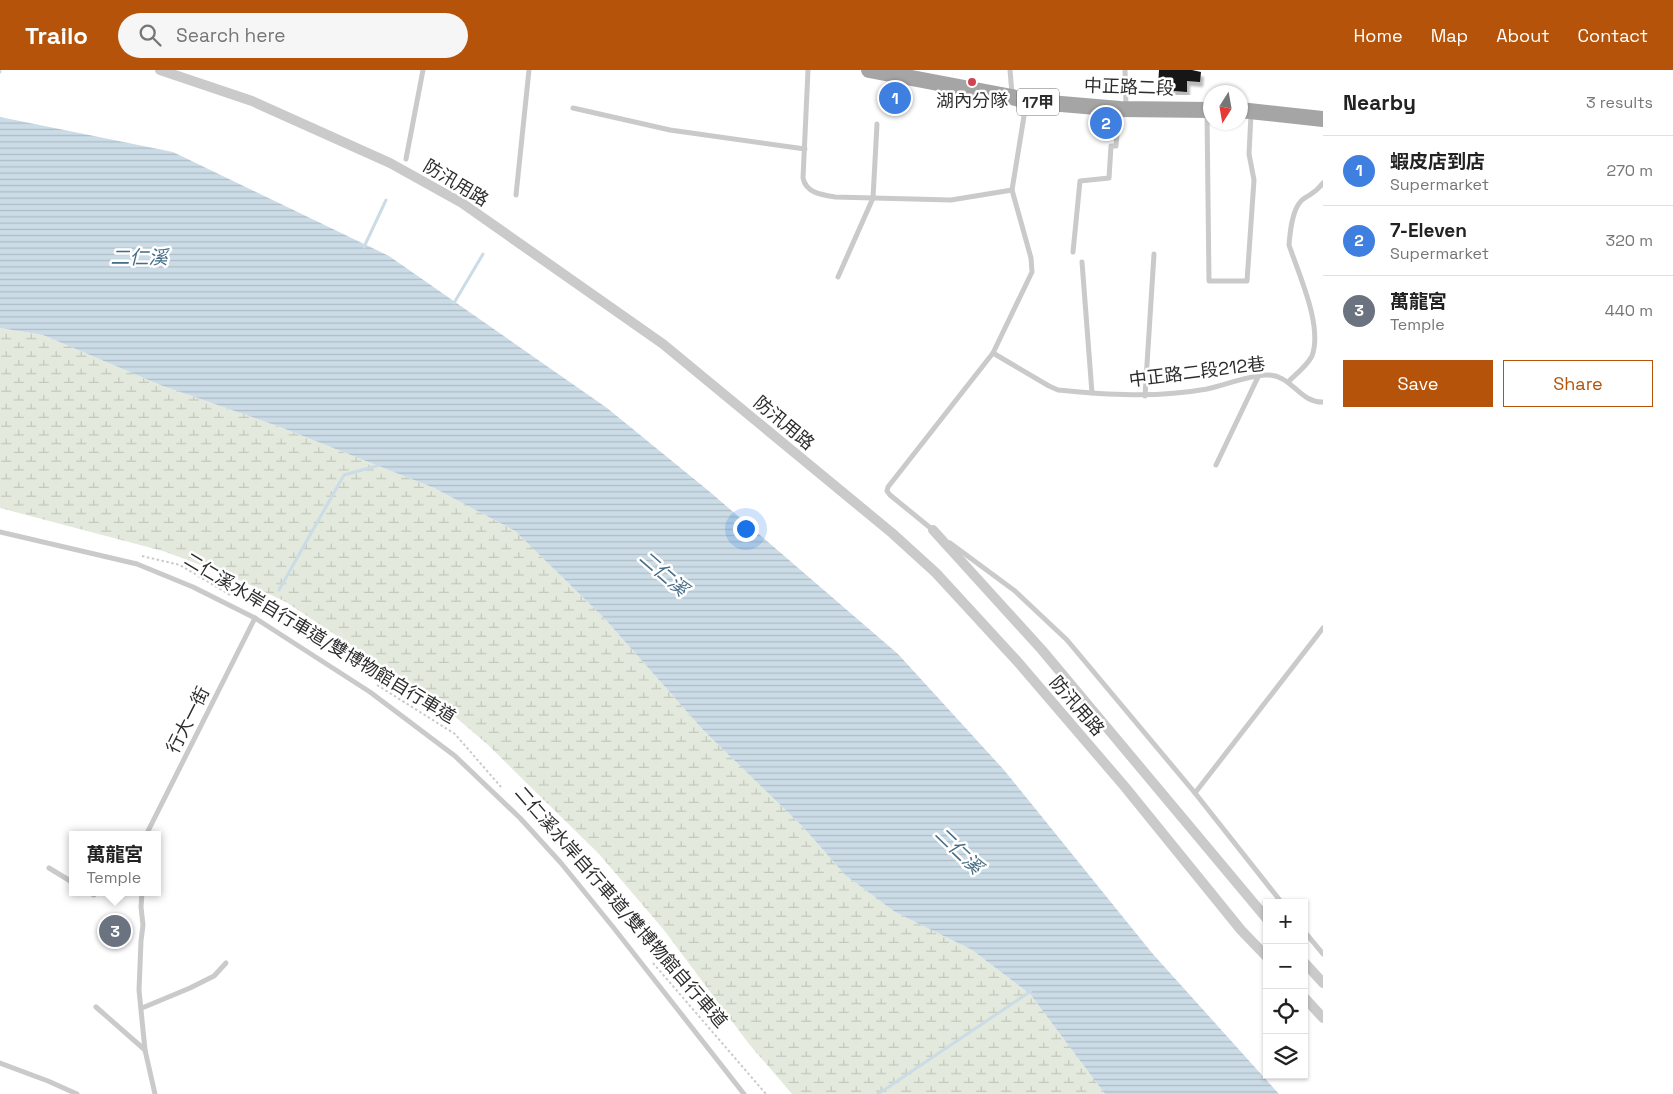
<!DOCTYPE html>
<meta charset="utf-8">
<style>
:root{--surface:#fff;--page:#f6f6f6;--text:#222;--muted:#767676;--line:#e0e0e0;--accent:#b45309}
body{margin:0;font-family:"Space Grotesk","Noto Sans TC",sans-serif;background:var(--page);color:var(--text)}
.controls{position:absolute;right:15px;bottom:15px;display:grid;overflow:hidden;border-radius:0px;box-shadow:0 1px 4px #0004}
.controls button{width:45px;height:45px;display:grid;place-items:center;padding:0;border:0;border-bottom:1px solid var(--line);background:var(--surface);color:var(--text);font:25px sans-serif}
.compass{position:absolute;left:1203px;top:15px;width:45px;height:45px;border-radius:50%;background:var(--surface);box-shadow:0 1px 4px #0004;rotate:191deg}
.you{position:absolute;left:745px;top:458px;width:18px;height:18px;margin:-12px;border:4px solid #fff;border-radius:50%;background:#1a73e8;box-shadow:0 0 0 8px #1a73e833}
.badge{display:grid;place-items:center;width:32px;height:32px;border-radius:50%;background:var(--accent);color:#fff;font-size:16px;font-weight:700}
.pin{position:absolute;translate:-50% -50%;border:2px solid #fff;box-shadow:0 1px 5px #0006}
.popup{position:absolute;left:69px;top:761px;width:92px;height:65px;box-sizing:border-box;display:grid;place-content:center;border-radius:0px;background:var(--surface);filter:drop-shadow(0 1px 4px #0005);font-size:16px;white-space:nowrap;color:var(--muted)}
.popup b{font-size:19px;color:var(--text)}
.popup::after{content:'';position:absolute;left:50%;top:100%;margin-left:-10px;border:10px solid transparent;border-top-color:var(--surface)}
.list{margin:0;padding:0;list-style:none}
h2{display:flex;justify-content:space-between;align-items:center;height:65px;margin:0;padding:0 20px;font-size:21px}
h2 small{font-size:16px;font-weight:400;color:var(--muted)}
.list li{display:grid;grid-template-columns:32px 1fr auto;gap:15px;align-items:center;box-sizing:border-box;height:70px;padding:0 20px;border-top:1px solid var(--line)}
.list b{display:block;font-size:19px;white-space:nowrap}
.list p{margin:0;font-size:16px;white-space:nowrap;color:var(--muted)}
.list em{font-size:16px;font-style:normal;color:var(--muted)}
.actions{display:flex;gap:10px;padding:15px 20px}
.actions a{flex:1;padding:11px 0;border:1px solid var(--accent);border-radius:0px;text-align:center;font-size:18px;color:var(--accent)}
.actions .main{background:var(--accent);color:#fff}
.icon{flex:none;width:28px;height:28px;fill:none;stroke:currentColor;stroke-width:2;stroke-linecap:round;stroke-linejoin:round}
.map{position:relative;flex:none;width:1323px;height:1024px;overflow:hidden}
header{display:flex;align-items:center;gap:30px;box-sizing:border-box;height:70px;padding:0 25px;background:var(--accent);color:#fff}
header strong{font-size:24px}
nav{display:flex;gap:28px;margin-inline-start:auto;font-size:18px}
.search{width:350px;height:45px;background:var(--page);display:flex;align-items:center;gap:12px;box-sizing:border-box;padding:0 18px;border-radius:28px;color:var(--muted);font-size:19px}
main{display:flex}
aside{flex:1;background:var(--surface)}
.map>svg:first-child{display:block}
</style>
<header>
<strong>Trailo</strong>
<div class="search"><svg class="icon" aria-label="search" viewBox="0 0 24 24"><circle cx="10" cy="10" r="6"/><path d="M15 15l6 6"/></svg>Search here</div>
<nav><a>Home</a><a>Map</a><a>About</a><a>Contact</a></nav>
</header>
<main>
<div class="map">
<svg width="1323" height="1024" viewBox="0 0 1323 1024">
<defs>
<pattern id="wetland-marsh" width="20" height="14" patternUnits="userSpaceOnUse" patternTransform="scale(1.25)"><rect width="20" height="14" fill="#e3e9dc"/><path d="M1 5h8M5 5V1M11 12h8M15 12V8" fill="none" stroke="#c3c8bd"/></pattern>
<pattern id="water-rules" width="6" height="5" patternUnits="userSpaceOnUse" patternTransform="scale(1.25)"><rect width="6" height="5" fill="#cbdce7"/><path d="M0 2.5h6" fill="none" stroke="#afbdc6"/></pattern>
<filter id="shadow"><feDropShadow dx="3" dy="5" stdDeviation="1" flood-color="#0004"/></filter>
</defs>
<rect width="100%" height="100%" fill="#fff"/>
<polygon fill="url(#wetland-marsh)" points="0,258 43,265 160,315 280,357 434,418 515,461 604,548 704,661 803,757 845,805 895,842 972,880 1030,924 1105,1024 792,1024 749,974 664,860 599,784 487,674 445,638 286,532 233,507 163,481 0,438"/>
<polygon fill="url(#water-rules)" points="0,47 173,82 389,186 607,338 710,422 898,584 1004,700 1152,883 1279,1024 1105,1024 1030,924 972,880 895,842 845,805 803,757 704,661 604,548 515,461 434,418 280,357 160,315 43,265 0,258"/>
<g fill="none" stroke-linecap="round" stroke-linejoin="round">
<g stroke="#cbdce7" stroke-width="3">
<polyline points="0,2 0,0"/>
<polyline points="364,177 386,130"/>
<polyline points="454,233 483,184"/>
<polyline points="279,520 344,405 380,395"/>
<polyline points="878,1024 1031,921"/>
</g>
</g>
<polygon fill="#141414" filter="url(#shadow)" points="1159,0 1192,0 1201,2 1200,12 1187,11 1187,22 1163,20 1163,17 1158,17"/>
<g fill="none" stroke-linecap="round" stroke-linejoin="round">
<g stroke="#cacaca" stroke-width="2" stroke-dasharray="2.5 2.5" stroke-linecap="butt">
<polyline points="142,486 180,495 230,525"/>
<polyline points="377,615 455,664 501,717"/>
<polyline points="653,893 766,1024"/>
</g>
<g stroke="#cacaca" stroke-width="5">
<path d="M808,0L803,108C806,123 822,125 835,127L951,130L1012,120"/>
<polyline points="1010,0 1012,24"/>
<polyline points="1125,0 1126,36"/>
<polyline points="573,38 670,60 805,79"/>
<polyline points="1207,43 1209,211 1247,211 1254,110 1249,84 1251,44"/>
<polyline points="406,89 423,0"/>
<polyline points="516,125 529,0"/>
<polyline points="1073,182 1080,111 1109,108 1111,76 1116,76 1119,42"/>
<polyline points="1082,192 1092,323"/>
<polyline points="838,207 873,128 877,54"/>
<path d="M993,283L1049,316L1058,320C1108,325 1157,328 1207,319C1226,315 1246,306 1266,305C1292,304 1299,333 1323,332"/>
<path d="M1288,312C1296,304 1306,297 1312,286C1323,256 1299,205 1289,175C1290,162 1292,139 1302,130C1311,123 1315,124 1323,113"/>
<polyline points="1145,326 1154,184"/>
<polyline points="1216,395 1258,307"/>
<polyline points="933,460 890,425 887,421 888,417 993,283 1032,202 1031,188 1012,120 1026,34"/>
<polyline points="0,462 137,494 193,517 255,548 370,622 455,686 520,748 561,793 613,857 744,1024"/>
<polyline points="950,473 1015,521 1067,570 1195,723 1282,833"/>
<polyline points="1195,723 1323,558"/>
<polyline points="146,765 255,548"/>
<polyline points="49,798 72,812"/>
<polyline points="89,822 94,825 97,822"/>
<polyline points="142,822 141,837 143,855 141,871 139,920 145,980 155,1024"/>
<polyline points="1304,861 1323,884"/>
<polyline points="96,937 145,980"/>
<polyline points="142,938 190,918 214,906 226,893"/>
<polyline points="0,993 48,1011 77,1024"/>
</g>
<g stroke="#cacaca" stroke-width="10">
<polyline points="160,0 252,31 390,93 462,133 663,274 892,463 936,503 1017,591 1125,717 1241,860 1267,887"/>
<polyline points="933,460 1042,580 1267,849"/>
<polyline points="1304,892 1323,913"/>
<polyline points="1304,927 1323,948"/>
</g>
<g stroke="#a5a5a5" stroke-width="16">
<polyline points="869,0 1012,27 1026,31 1120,39 1210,40"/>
<polyline points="1240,40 1323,49"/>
</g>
</g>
<circle fill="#cf4450" stroke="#fff" stroke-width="2" cx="972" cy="12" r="5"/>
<g text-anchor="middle" stroke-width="5" stroke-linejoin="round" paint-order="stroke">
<rect fill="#fff" stroke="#6c6c6c" stroke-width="1" x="1017" y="18.5" width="42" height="27" rx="4"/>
<g font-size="16" font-weight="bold" fill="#2d2d2d">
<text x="1038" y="38">17甲</text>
</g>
<g font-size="18" fill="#2d2d2d" stroke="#fff">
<text transform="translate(1129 17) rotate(2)" y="6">中正路二段</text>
<text transform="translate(456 113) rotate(31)" y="6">防汛用路</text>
<text transform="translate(1197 302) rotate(-7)" y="6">中正路二段212巷</text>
<text transform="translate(784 353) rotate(40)" y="6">防汛用路</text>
<text transform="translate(320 568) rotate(31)" y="6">二仁溪水岸自行車道/雙博物館自行車道</text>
<text transform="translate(1077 636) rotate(49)" y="6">防汛用路</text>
<text transform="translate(188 650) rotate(-63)" y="6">行大一街</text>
<text transform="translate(621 837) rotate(49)" y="6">二仁溪水岸自行車道/雙博物館自行車道</text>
</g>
<g font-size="18" fill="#2d2d2d" stroke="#fff">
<text x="972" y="37">湖內分隊</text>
</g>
<g font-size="19" font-style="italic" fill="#466d85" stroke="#fff">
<text x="139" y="194">二仁溪</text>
<text transform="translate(664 503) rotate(41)" y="7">二仁溪</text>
<text transform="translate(959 780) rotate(44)" y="7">二仁溪</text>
</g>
</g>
</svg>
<div class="controls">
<button>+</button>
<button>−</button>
<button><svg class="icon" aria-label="locate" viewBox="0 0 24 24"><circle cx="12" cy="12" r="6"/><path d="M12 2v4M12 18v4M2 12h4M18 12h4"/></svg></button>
<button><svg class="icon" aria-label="layers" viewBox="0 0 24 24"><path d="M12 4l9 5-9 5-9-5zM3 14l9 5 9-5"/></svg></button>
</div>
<svg class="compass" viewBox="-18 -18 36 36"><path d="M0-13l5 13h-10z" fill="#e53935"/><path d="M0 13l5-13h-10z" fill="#767676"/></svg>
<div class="you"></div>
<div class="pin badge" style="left:895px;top:28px;background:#3f7fe0">1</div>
<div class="pin badge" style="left:1106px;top:53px;background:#3f7fe0">2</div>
<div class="pin badge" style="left:115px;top:861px;background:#6b7280">3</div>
<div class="popup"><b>萬龍宮</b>Temple</div>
</div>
<aside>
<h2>Nearby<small>3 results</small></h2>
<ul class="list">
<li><span class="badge" style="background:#3f7fe0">1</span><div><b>蝦皮店到店</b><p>Supermarket</p></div><em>270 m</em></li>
<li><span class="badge" style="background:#3f7fe0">2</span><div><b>7-Eleven</b><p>Supermarket</p></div><em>320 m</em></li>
<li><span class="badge" style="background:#6b7280">3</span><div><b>萬龍宮</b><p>Temple</p></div><em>440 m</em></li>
</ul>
<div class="actions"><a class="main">Save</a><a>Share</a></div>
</aside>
</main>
